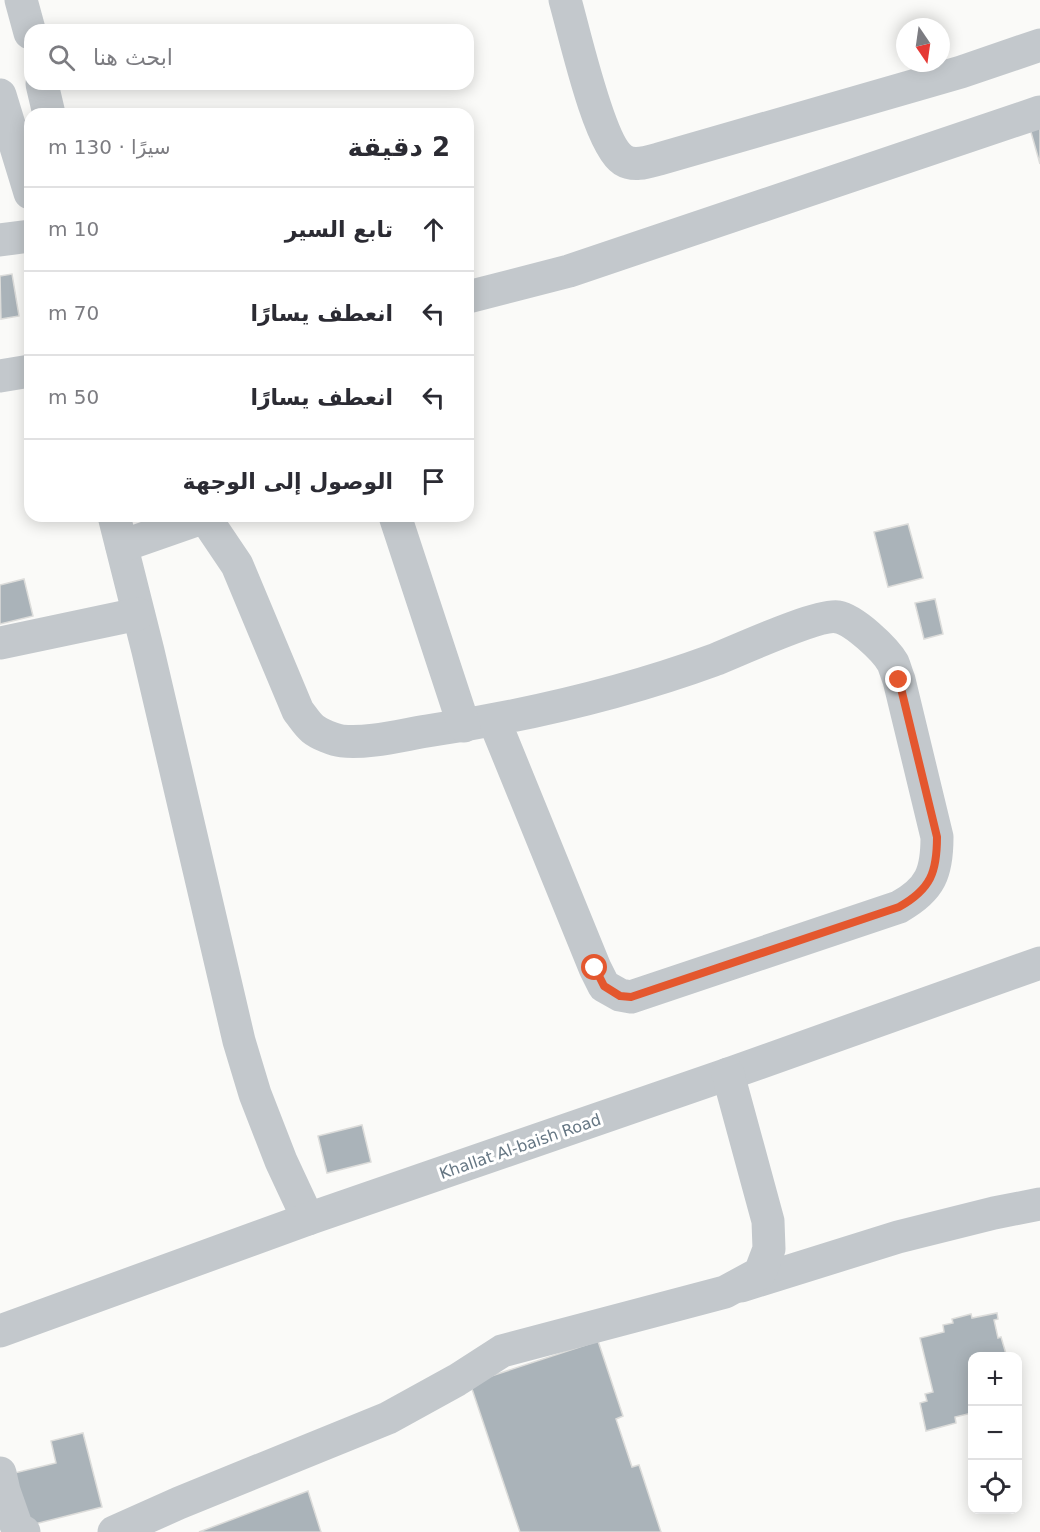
<!DOCTYPE html>
<html lang="ar">
<meta charset="utf-8">
<style>
:root{--surface:#fff;--page:#f2f2f3;--text:#2b2b33;--muted:#7c7c81;--line:#e1e1e2}
body{margin:0;font-family:"DejaVu Sans",Cairo,sans-serif;background:var(--page);color:var(--text);direction:rtl}
.controls{position:absolute;right:18px;bottom:18px;display:grid;overflow:hidden;border-radius:12px;box-shadow:0 3px 15px #0003}
.controls button{width:54px;height:54px;display:grid;place-items:center;padding:0;border:0;border-bottom:2px solid var(--line);background:var(--surface);color:var(--text);font:30px sans-serif}
.compass{position:absolute;left:896px;top:18px;width:54px;height:54px;border-radius:50%;background:var(--surface);box-shadow:0 3px 15px #0003;rotate:167deg}
.stop{position:absolute;width:18px;height:18px;margin:-14px;border:4px solid #e4572e;border-radius:50%;background:#fff}
.stop.end{background:#e4572e;border-color:#fff;box-shadow:0 2px 6px #0008}
.list{margin:0;padding:0;list-style:none}
h2{display:flex;justify-content:space-between;align-items:center;height:78px;margin:0;padding:0 24px;font-size:26px}
h2 small{font-size:20px;font-weight:400;color:var(--muted)}
.list li{display:grid;grid-template-columns:39px 1fr auto;gap:18px;align-items:center;box-sizing:border-box;height:84px;padding:0 24px;border-top:2px solid var(--line)}
.list b{display:block;font-size:22px;white-space:nowrap}
.list em{font-size:20px;font-style:normal;color:var(--muted)}
.icon{flex:none;width:33px;height:33px;fill:none;stroke:currentColor;stroke-width:2;stroke-linecap:round;stroke-linejoin:round}
.map{position:relative;flex:none;width:1040px;height:1532px;overflow:hidden;direction:ltr}
.search{position:absolute;background:var(--surface);box-shadow:0 3px 15px #0003;left:24px;top:24px;width:450px;height:66px;display:flex;align-items:center;gap:15px;box-sizing:border-box;padding:0 21px;border-radius:18px;color:var(--muted);font-size:22px}
.panel{position:absolute;background:var(--surface);box-shadow:0 3px 15px #0003;left:24px;top:108px;width:450px;height:414px;border-radius:18px;direction:rtl}
.map>svg:first-child{display:block}
</style>
<div class="map">
<svg width="1040" height="1532" viewBox="0 0 1040 1532">
<rect width="100%" height="100%" fill="#fafaf8"/>
<g fill="#aab3b9" stroke="#dcdcda" stroke-width="1.5">
<polygon points="1040,122 1040,164 1029,125"/>
<polygon points="12,274 19,316 1,319 0,276"/>
<polygon points="908,524 923,578 888,587 874,532"/>
<polygon points="24,579 33,616 0,624 0,585"/>
<polygon points="935,599 943,634 924,639 915,603"/>
<polygon points="362,1125 371,1162 327,1173 318,1136"/>
<polygon points="997,1313 998,1319 994,1320 998,1338 1001,1337 1006,1354 1000,1356 972,1356 972,1413 955,1417 956,1423 926,1431 920,1403 927,1401 925,1394 933,1392 920,1338 944,1332 943,1325 953,1323 952,1319 971,1314 972,1318"/>
<polygon points="598,1341 623,1416 616,1419 632,1467 639,1465 661,1532 520,1532 470,1383"/>
<polygon points="83,1433 102,1507 15,1529 2,1476 56,1463 51,1441"/>
<polygon points="308,1491 321,1532 199,1532"/>
</g>
<g fill="none" stroke-linecap="round" stroke-linejoin="round">
<g stroke="#c3c8cc" stroke-width="33">
<polyline points="21,0 30,33"/>
<path d="M565,0C574,31 599,145 623,160C634,167 648,162 659,159L961,72L1040,45"/>
<polyline points="42,84 49,114"/>
<polyline points="0,95 30,193"/>
<polyline points="0,240 30,236"/>
<polyline points="468,297 569,271 1040,112"/>
<polyline points="0,376 30,371"/>
<polyline points="114,516 148,651 239,1041 255,1094 281,1161 308,1219"/>
<path d="M204,516L237,565L298,711C303,717 307,724 313,729C319,734 334,740 342,741C367,744 402,735 427,731C525,716 621,694 714,660C737,651 819,613 838,617C854,620 885,649 893,663C895,668 897,675 899,680L937,837C937,872 931,889 899,907L631,997L620,995L604,986L595,968L494,720"/>
<polyline points="395,516 464,726"/>
<polyline points="122,546 208,516"/>
<polyline points="0,643 138,614"/>
<polyline points="741,1286 898,1237 994,1213 1040,1204"/>
<polyline points="0,1331 308,1219 728,1074 1040,963"/>
<polyline points="0,1473 4,1491 17,1528 24,1532"/>
<polyline points="114,1532 179,1503 388,1418 457,1380 502,1351 725,1292 760,1273 769,1249 768,1221 728,1074"/>
</g>
</g>
<g fill="none" stroke-linecap="round" stroke-linejoin="round">
<path stroke="#e4572e" stroke-width="8" d="M595,968L604,986L620,996L631,997L899,907C931,889 937,872 937,837L899,680"/>
</g>
<g text-anchor="middle" stroke-width="6" stroke-linejoin="round" paint-order="stroke">
<g font-size="16" fill="#657683" stroke="#fff">
<text transform="translate(520 1146) rotate(-19)" y="6">Khallat Al-baish Road</text>
</g>
</g>
</svg>
<div class="controls">
<button>+</button>
<button>−</button>
<button><svg class="icon" aria-label="locate" viewBox="0 0 24 24"><circle cx="12" cy="12" r="6"/><path d="M12 2v4M12 18v4M2 12h4M18 12h4"/></svg></button>
</div>
<svg class="compass" viewBox="-18 -18 36 36"><path d="M0-13l5 13h-10z" fill="#e53935"/><path d="M0 13l5-13h-10z" fill="#7c7c81"/></svg>
<div class="stop" style="left:595px;top:968px"></div>
<div class="stop end" style="left:899px;top:680px"></div>
<div class="search"><svg class="icon" aria-label="search" viewBox="0 0 24 24"><circle cx="10" cy="10" r="6"/><path d="M15 15l6 6"/></svg>ابحث هنا</div>
<section class="panel">
<h2>2 دقيقة<small>سيرًا · 130 m</small></h2>
<ul class="list">
<li><svg class="icon" aria-label="ahead" viewBox="0 0 24 24"><path d="M12 20V5M6 11l6-6 6 6"/></svg><div><b>تابع السير</b></div><em>10 m</em></li>
<li><svg class="icon" aria-label="left" viewBox="0 0 24 24"><path d="M17 20v-9H6M10 6l-5 5 5 5"/></svg><div><b>انعطف يسارًا</b></div><em>70 m</em></li>
<li><svg class="icon" aria-label="left" viewBox="0 0 24 24"><path d="M17 20v-9H6M10 6l-5 5 5 5"/></svg><div><b>انعطف يسارًا</b></div><em>50 m</em></li>
<li><svg class="icon" aria-label="arrive" viewBox="0 0 24 24"><path d="M6 21V4h12l-3 4 3 4H6"/></svg><div><b>الوصول إلى الوجهة</b></div></li>
</ul>
</section>
</div>
